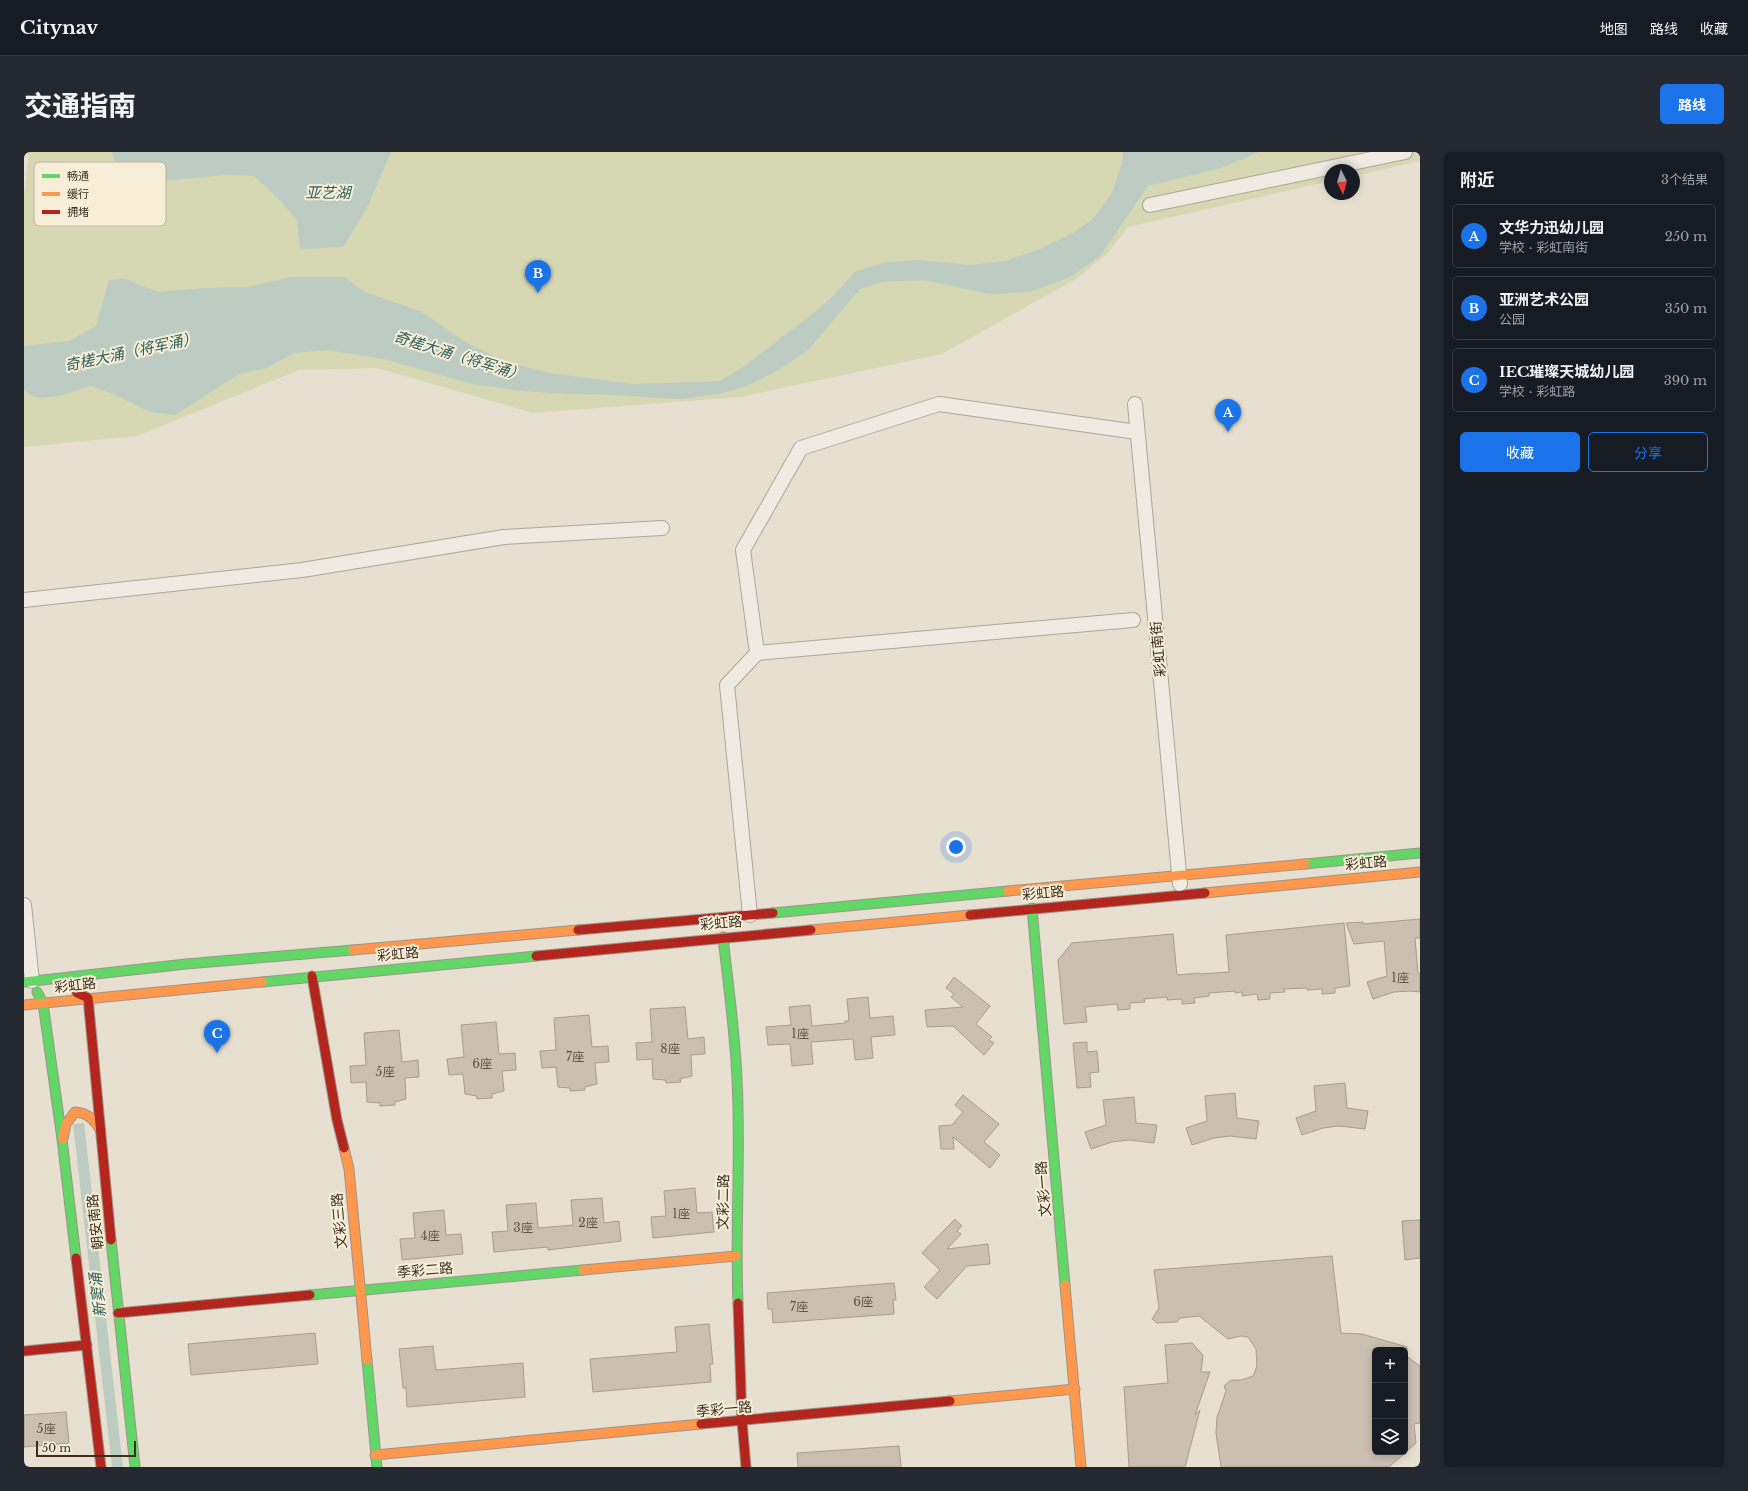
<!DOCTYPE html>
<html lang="zh">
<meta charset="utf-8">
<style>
:root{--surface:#171b24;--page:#242831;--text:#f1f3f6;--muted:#9ea1a6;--line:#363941;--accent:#1a73e8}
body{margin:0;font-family:"Libre Baskerville","Noto Sans SC",serif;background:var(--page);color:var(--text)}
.controls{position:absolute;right:12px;bottom:12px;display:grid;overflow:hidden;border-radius:6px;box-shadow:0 2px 10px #0003}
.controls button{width:36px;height:36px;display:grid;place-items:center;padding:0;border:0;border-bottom:1px solid var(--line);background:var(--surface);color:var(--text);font:20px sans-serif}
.compass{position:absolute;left:1300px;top:12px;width:36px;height:36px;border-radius:50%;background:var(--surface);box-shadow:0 2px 10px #0003;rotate:175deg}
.scale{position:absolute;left:12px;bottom:10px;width:100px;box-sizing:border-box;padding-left:4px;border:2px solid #3d2e20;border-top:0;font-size:11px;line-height:14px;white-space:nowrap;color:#3d2e20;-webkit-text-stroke:3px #f7eed8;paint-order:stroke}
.you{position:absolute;left:932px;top:695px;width:14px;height:14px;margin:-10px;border:3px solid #fff;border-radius:50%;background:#1a73e8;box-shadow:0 0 0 6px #1a73e833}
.badge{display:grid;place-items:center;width:26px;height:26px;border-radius:50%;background:var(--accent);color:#fff;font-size:13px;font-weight:700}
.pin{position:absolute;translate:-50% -33px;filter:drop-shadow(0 1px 2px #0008)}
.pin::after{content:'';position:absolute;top:21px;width:14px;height:12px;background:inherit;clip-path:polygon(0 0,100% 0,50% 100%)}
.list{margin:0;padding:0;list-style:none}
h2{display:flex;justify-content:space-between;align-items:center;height:52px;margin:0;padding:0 16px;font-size:17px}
h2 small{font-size:13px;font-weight:400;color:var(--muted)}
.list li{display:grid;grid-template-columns:26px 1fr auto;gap:12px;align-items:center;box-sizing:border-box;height:64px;margin:0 8px 8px;padding:0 8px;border:1px solid var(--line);border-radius:6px}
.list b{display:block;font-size:15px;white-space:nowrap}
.list p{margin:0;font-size:13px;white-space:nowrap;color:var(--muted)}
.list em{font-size:13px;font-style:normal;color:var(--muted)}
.actions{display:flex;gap:8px;padding:12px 16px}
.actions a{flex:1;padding:9px 0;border:1px solid var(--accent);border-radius:6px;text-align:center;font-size:14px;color:var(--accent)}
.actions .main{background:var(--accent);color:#fff}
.icon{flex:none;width:22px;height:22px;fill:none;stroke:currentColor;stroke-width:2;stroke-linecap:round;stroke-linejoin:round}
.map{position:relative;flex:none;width:1396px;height:1315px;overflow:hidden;border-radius:6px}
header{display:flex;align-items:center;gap:24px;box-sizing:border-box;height:56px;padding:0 20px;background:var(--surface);border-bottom:1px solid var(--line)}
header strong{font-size:19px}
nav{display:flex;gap:22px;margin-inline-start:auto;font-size:14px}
.intro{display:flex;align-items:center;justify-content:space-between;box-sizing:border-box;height:96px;padding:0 24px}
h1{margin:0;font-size:28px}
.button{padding:10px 18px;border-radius:6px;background:var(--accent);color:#fff;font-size:14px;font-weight:700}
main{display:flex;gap:24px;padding:0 24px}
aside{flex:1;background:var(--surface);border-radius:6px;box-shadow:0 2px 10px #0003}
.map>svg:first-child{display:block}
</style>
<header>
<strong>Citynav</strong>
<nav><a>地图</a><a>路线</a><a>收藏</a></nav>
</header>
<div class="intro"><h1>交通指南</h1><a class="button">路线</a></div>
<main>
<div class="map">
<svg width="1396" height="1315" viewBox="0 0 1396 1315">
<rect width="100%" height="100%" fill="#e7e0d1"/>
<polygon fill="#d6d7b3" points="5,0 1396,0 1396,9 1330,24 1330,18 1306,18 1306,29 1104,75 1083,102 1052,127 918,202 716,245 509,261 353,216 275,218 113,284 0,295 0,44"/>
<g fill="#bcccc2">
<polygon points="88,0 367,0 343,56 319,95 276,97 273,68 254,46 230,24 201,23 107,32 92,16"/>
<polygon points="1099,0 1235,0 1197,16 1124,34 1076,104 1046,125 1006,140 966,142 900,128 859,130 836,137 785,197 758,216 723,234 695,242 654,247 590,243 542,242 498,239 448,232 360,207 303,198 270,201 243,216 215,222 151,263 126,260 89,242 67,234 35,244 16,246 7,243 0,238 0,194 45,189 72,174 85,128 101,127 134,140 181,136 223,135 267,125 320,125 341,140 398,160 441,190 479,209 525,221 609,232 696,229 719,215 791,160 805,148 832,119 863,110 894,108 947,113 981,109 1016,97 1049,81 1069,67 1088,41 1098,12"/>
<polygon points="60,971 99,1315 88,1315 49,972"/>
</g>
<g fill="#cbbfb2" stroke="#a89c90">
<polygon points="1396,767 1396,786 1391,786 1394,821 1396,821 1396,840 1386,839 1370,840 1349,847 1343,830 1363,824 1360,789 1330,792 1322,771 1339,770 1339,772"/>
<polygon points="1320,771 1326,834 1311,836 1311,841 1298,842 1298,837 1283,838 1283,836 1260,837 1261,840 1246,841 1246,847 1234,848 1233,842 1218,844 1218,840 1211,841 1211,839 1185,841 1185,844 1170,846 1171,851 1158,852 1158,847 1143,848 1143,845 1120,847 1121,850 1106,851 1106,857 1094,858 1093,852 1061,855 1063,870 1040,872 1034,808 1048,791 1149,782 1153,823 1175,821 1175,822 1205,820 1202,783"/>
<polygon points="930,825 966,854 952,872 968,885 965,888 970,891 960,903 929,874 903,875 901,858 939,855 927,845 930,842 922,836"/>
<polygon points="844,845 846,866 869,864 871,883 847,885 849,906 831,908 829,887 787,890 789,912 768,914 766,892 744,893 742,875 767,873 765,855 786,853 788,874 821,871 821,869 825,869 823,847"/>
<polygon points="661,855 664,887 680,885 681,902 667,903 668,924 656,927 657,930 642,931 641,928 629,927 628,907 613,908 612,891 628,890 626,857"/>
<polygon points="565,863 568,895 584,894 585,910 571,911 573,932 561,935 561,938 546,939 546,936 534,935 532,915 518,916 516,899 532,898 530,866"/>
<polygon points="472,870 475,902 491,901 492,918 478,919 480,939 468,942 468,946 453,947 453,944 441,942 439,922 425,923 423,907 440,905 437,873"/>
<polygon points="375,878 378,910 394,908 395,925 381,926 382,947 371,950 371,953 356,954 356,951 343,950 342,930 327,931 326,914 342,913 340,881"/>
<polygon points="1063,890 1063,900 1073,899 1075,920 1066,921 1067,935 1053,936 1049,891"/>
<polygon points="1321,931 1323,956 1344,959 1341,977 1315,974 1299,976 1278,983 1272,966 1292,959 1290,934"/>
<polygon points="1211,941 1213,966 1235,969 1232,987 1206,984 1190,986 1168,993 1162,976 1183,969 1181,944"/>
<polygon points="939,943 975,972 960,990 976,1003 966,1016 929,985 930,997 917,997 915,974 928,973 939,960 931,953"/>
<polygon points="1110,945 1112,971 1133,973 1130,991 1105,988 1088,990 1067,997 1061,980 1082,973 1079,948"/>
<polygon points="671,1036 673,1061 688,1060 690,1080 629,1086 627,1065 642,1064 640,1039"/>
<polygon points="578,1046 580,1071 595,1069 597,1089 524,1098 524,1095 470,1100 468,1080 484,1079 482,1053 512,1051 514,1076 549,1073 547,1048"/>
<polygon points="420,1058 422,1083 437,1082 439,1102 378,1108 376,1087 391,1086 389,1061"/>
<polygon points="931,1067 938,1074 933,1079 937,1082 923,1097 964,1092 966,1112 943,1114 913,1147 900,1135 916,1118 898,1101"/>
<polygon points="1396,1068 1396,1106 1381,1108 1378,1069"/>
<polygon points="1308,1104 1317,1181 1338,1182 1383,1195 1383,1198 1351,1198 1351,1300 1381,1300 1381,1203 1396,1214 1396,1271 1390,1272 1392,1291 1365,1315 1197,1315 1192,1281 1193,1265 1202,1239 1200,1234 1207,1228 1217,1228 1229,1224 1233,1214 1232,1197 1224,1185 1217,1184 1204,1187 1175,1164 1156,1166 1153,1170 1133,1171 1128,1167 1135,1156 1130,1118"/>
<polygon points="870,1131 872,1148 869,1148 870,1162 749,1171 748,1157 744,1157 743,1141"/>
<polygon points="685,1172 689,1212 686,1212 687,1230 569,1240 566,1207 653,1200 651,1175"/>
<polygon points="291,1181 294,1212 167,1223 164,1192"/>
<polygon points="1168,1191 1179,1203 1177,1220 1186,1220 1171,1263 1176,1258 1161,1315 1105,1315 1100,1235 1144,1231 1141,1193"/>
<polygon points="409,1194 412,1218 499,1211 501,1245 383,1255 382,1236 379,1236 375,1197"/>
<polygon points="42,1260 45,1291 0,1295 0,1263"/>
<polygon points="875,1294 877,1315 774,1315 773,1301"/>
</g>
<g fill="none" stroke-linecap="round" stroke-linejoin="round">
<g stroke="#ada599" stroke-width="16">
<g id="street">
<polyline points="1126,53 1381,0"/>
<polyline points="1111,252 1156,732"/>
<polyline points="0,448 278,418 480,385 638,376"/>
<polyline points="733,501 1109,468"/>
<polyline points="0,753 8,829"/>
<polyline points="726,763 703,533 733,501 719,398 777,296 915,252 1113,280"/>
</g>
</g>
<g stroke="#9c958a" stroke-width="11">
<g id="fast">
<polyline points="1281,712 1396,701"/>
<polyline points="1008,756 1041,1133"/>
<polyline points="749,761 984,739"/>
<path d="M699,785C704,832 711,879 713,927C717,1001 711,1076 714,1151"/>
<polyline points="0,830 162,812 329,798"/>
<polyline points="238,830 512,804"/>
<polyline points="13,840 19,851 38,987 52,1106"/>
<polyline points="87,1088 111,1315"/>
<polyline points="286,1143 559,1118"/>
<polyline points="343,1208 353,1315"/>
</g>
</g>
<g stroke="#9c958a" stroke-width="11">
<g id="slow">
<polyline points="984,739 1281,712"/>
<polyline points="1181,741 1396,720"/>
<polyline points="787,778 946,763"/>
<polyline points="329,798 554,778"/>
<polyline points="0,853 238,830"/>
<path d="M39,987L42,972L51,960C64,961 69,967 76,977"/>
<polyline points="320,996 325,1017 343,1208"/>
<polyline points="559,1118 712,1104"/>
<polyline points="1041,1133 1057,1315"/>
<polyline points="926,1249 1051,1237"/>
<polyline points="351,1303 677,1272"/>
</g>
</g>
<g stroke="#9c958a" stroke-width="11">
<g id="jam">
<polyline points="946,763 1181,741"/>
<polyline points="554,778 749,761"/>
<polyline points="512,804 787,778"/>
<polyline points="288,824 313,968 320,996"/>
<polyline points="53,841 64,846 87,1088"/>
<polyline points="52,1106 77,1315"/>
<polyline points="714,1151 718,1269 722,1315"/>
<polyline points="94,1161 286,1143"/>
<polyline points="0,1199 63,1193"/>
<polyline points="677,1272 926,1249"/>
</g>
</g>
<use href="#street" stroke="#efebe3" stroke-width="14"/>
<use href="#fast" stroke="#63d668" stroke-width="9"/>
<use href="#slow" stroke="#ff974d" stroke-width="9"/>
<use href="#jam" stroke="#b3261e" stroke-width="9"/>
</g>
<g text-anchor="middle" stroke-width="4" stroke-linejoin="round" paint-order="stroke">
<g font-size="12" fill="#605244">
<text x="1376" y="830">1座</text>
<text x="776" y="886">1座</text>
<text x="646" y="901">8座</text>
<text x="551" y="909">7座</text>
<text x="458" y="916">6座</text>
<text x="361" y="924">5座</text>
<text x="657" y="1066">1座</text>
<text x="564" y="1075">2座</text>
<text x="499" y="1080">3座</text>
<text x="406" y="1088">4座</text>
<text x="839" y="1154">6座</text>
<text x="775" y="1159">7座</text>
<text x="22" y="1281">5座</text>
</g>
<g font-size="14" fill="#3d2e20" stroke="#f7eed8">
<text transform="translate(1134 497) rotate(-95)" y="5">彩虹南街</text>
<text transform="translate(1342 711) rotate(-5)" y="5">彩虹路</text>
<text transform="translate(1019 741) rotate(-5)" y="5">彩虹路</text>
<text transform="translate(697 771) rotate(-5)" y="5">彩虹路</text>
<text transform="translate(374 802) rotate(-5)" y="5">彩虹路</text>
<text transform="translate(51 833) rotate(-6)" y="5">彩虹路</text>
<text transform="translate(1019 1037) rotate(-95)" y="5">文彩一路</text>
<text transform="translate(699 1050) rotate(-89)" y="5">文彩二路</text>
<text transform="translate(315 1069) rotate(-95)" y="5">文彩三路</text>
<text transform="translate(71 1070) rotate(-96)" y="5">朝安南路</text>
<text transform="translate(401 1118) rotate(-5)" y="5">季彩二路</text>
<text transform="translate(700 1257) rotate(-5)" y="5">季彩一路</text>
</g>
<g font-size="15" font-style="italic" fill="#2f5d5a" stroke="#f7eed8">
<text x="304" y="46">亚艺湖</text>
<text transform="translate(107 200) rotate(-12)" y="5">奇槎大涌（将军涌）</text>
<text transform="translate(435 204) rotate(17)" y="5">奇槎大涌（将军涌）</text>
<text transform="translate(74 1143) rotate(-97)" y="5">新窦涌</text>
</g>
</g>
<rect x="10" y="10" width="132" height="64" rx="6" fill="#f7eed8" stroke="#bfb4a1" stroke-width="1"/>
<rect x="18" y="22" width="18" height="4" fill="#63d668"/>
<rect x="18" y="40" width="18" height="4" fill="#ff974d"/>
<rect x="18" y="58" width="18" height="4" fill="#b3261e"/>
<g font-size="11" fill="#3d2e20">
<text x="43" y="28">畅通</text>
<text x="43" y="46">缓行</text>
<text x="43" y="64">拥堵</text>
</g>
</svg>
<div class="controls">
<button>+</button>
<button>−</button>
<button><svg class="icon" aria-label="layers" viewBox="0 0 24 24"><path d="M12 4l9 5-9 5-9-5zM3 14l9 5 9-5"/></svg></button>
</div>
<svg class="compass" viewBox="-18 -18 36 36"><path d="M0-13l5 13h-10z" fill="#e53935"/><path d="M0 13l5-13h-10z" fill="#9ea1a6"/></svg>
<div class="scale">50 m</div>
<div class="you"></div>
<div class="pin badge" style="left:1204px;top:280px">A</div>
<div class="pin badge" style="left:514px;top:141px">B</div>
<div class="pin badge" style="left:193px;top:901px">C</div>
</div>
<aside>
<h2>附近<small>3个结果</small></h2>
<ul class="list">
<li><span class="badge">A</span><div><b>文华力迅幼儿园</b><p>学校 · 彩虹南街</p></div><em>250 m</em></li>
<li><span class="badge">B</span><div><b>亚洲艺术公园</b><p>公园</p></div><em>350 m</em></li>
<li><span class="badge">C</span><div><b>IEC璀璨天城幼儿园</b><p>学校 · 彩虹路</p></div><em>390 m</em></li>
</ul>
<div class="actions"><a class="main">收藏</a><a>分享</a></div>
</aside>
</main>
